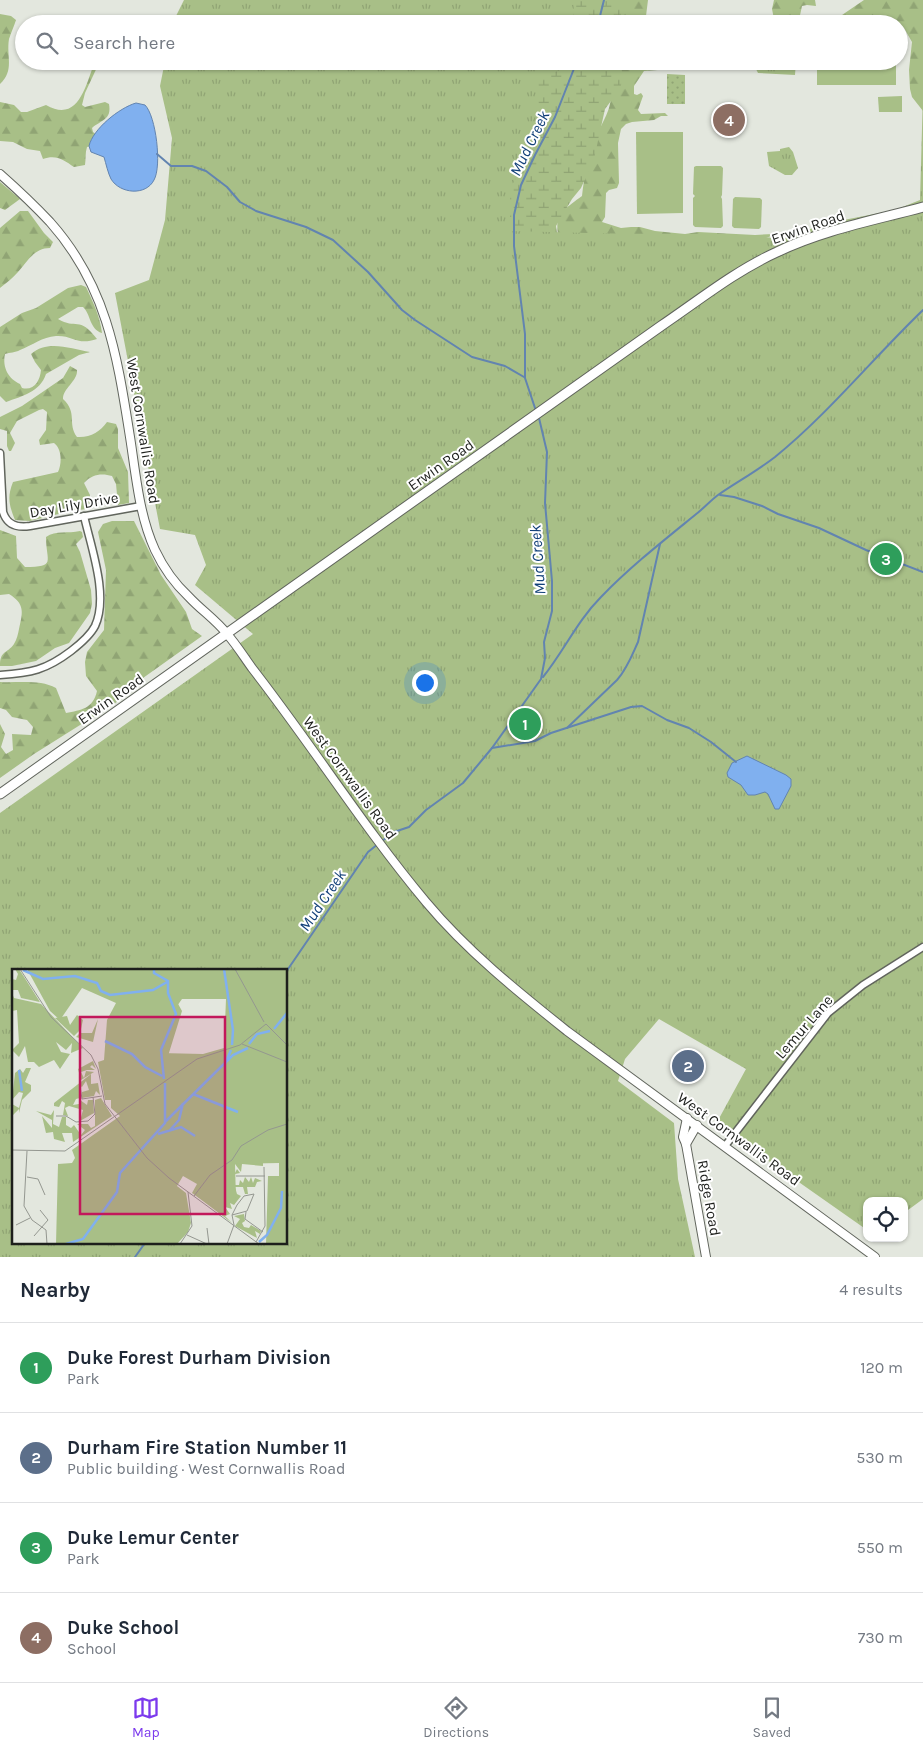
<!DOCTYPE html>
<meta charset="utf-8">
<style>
:root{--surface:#fff;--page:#f6f6f7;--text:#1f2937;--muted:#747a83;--line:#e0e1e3;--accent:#7c3aed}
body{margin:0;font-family:Karla,sans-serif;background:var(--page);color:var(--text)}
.controls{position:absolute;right:15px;bottom:15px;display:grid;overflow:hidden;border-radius:10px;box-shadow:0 1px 4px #0004}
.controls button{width:45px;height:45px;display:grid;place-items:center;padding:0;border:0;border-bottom:1px solid var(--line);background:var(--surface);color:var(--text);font:25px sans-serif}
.you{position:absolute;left:424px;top:682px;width:18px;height:18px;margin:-12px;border:4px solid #fff;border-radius:50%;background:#1a73e8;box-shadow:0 0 0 8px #1a73e833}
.badge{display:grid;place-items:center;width:32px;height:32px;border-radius:50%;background:var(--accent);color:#fff;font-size:16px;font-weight:700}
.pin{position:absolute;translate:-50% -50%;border:2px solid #fff;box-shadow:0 1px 5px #0006}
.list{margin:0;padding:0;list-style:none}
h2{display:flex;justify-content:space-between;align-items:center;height:65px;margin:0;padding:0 20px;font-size:21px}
h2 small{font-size:16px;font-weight:400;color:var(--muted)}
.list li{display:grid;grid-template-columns:32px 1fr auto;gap:15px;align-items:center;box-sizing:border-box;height:90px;padding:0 20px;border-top:1px solid var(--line)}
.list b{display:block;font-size:19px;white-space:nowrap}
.list p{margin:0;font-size:16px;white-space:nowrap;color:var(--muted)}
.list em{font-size:16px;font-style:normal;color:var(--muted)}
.icon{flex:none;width:28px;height:28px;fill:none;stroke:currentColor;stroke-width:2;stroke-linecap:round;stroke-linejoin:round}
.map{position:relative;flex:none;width:923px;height:1257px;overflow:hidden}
.search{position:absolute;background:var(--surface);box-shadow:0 1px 4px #0004;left:15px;right:15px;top:15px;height:55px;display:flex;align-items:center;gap:12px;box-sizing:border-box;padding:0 18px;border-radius:28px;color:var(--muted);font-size:19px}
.sheet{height:425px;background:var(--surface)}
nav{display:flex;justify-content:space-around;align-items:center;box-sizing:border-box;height:70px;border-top:1px solid var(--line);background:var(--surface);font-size:14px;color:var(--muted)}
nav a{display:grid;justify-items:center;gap:2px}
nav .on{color:var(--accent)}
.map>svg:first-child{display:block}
</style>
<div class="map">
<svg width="923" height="1257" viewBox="0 0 923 1257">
<defs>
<pattern id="grass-dots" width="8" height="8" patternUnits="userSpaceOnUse" patternTransform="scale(1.25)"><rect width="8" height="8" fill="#a8bf87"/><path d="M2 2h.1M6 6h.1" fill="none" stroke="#90a474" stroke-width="1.8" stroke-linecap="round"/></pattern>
<pattern id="forest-firs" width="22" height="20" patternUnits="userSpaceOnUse" patternTransform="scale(1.25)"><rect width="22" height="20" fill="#a8bf87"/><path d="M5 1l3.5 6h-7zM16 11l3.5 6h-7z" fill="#90a474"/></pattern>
<pattern id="wetland-marsh" width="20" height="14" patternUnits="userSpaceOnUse" patternTransform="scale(1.25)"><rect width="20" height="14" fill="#a8bf87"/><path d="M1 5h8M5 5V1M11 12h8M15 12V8" fill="none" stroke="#90a474"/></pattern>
<pattern id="park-tufts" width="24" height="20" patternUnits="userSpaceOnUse" patternTransform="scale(1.25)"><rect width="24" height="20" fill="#a8bf87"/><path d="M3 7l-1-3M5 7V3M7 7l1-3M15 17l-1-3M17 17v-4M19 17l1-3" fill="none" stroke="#90a474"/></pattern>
</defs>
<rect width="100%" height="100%" fill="#e3e7de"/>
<polygon fill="url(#grass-dots)" points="667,74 685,75 685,104 667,104"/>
<g fill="url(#forest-firs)">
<polygon points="547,0 648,0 645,24 547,24"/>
<polygon points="774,0 815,0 816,6 807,5 802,6 799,20 790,21 787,24 775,24 772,9"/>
<polygon points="864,0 923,0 923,111 912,97 910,89 909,70 912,42 904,28 899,26 899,24 869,24 866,15 842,15"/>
<path d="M0,14L11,16L16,20C14,26 11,33 9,39C6,57 15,70 0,84Z"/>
<path d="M95,61H100L85,93L82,105L85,107L105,102L109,104C112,120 101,120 92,128L93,132L99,137L98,144L87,147C85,153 86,159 85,165L74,167C64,160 56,154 43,159L40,151L27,149L13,142L0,141V102L14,105L21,112H27L46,105C79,124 86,84 95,61Z"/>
<path d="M580,61H645L647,65L656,68L658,70L644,71L634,86V94L637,95L641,93L643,96L638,110L641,114L665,113L668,116H661L654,120L632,122L626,124L621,129L618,143L619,183L617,188L609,190L606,193L605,217L602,222L621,228L631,227H640L655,231L685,234L698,232L755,235L773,234L771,236L754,243L560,242C552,216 563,210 582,196C584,175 589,155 597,135C606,114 612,110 611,86Z"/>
<polygon points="0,182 20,199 5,210 0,208"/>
<path d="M20,211H28L44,233L53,242L50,248C34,248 27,262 18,272C13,278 6,283 0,288V228Z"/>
<path d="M81,285L86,287C93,302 100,316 102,333C89,329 91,314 83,307H78L58,319C76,330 79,315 97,339C77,346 73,335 56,336C42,337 33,345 20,350C15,353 10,352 5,354C2,368 9,379 20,384L22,388C34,391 40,381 41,370L35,362L31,354C48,339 71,349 90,352L79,355L46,374C40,392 22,396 6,402L0,396V327L22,313L36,308L68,288Z"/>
<path d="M70,366L77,370C78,381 63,388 63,399C78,413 67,423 77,437C90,438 100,432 107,422L116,424L118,429V448L128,472L129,503L118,505L116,484L112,476C102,473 92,474 84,483L90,495V506L87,509L71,511L30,521L15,520C9,505 7,497 13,482L58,472C62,463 62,449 54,443L40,445L39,440L46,430L47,412L43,409L39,410L17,421L10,433L15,443L11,451H9L7,446V431L0,429V417L22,406L63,378Z"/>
<path d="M112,521H134L161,575L186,612L192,629L202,636L143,678L123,698L34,754L0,778V724L5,734L1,747L6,754L13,750L12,734L31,735L33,727L27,720L12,717L6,710L0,708V682C18,683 40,679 56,688L66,713C81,710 93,709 97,691L86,676L85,662L87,652L104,630L106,570L98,532L103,524Z"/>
<path d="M0,530L16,536L17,558L25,567C57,567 46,562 46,537C56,530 68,534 80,531L82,532L83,537L76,544L80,552L91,590L92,604L90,613L69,643L55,648L36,661L12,666H0C0,650 7,654 14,644C17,639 18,634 19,629C23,612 25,604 9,594L0,595Z"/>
</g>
<g fill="url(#wetland-marsh)">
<polygon points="541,0 624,0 619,24 542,24"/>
<polygon points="532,61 620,61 623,77 620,89 605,109 594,159 581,188 572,199 556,226 560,254 375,285"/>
</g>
<g fill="url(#park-tufts)" fill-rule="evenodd">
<polygon points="184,0 574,0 573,24 172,24"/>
<path d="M165,61H572V65L538,79L535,148L510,188V231L787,238L823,224L895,210L920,200L923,92V1199L904,1213V1201H867V1230L716,1124L746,1069L659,1019L625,1059L618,1081L674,1123L678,1179L695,1257H0V813L253,634L195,585L206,565L195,535L160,529L115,293L149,280L165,220L172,138L160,86ZM14,971H286V1243H14Z"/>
<polygon points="768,61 796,61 795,75 758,73 756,69 761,65 765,65"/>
<polygon points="789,147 793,152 798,168 792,175 785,175 769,166 767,152 780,151 780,149"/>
</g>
<g fill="#a8bf87">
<rect x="817" y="61" width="79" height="24"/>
<polygon points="902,96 902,112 879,112 878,97"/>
<polygon points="636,132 683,132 683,213 637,214"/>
<polygon points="696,166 721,166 723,168 722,195 721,197 722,199 723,226 721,228 695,227 693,225 693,198 695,196 693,194 694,167"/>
<polygon points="735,197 760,198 762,200 761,227 759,229 734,228 732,226 733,199"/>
</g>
<g fill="#80b0ef" stroke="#6284b0">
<path d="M136,103L145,105C156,116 162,166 154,180C146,196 120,194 111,179C108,173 106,164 104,157L91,152L89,146C93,129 119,108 136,103Z"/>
<polygon points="747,756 786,775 791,779 791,786 779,809 775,809 768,794 765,792 755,795 748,795 741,785 728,777 727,773 732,763"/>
</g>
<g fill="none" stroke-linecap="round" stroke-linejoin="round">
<g stroke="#6284b0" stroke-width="2">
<polyline points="598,24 604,0"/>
<polyline points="157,154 171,166 192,166 206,171 227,187 240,202 256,211 306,227 333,240 368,272 402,310 415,320 472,357 505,366 524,377"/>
<polyline points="536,411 525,378 525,334 514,246 514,215 521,185 535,155 555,117 577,61"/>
<polyline points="720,495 734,497 762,506 778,514 819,528 866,550 923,572"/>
<path d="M543,677C564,651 577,621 601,597C630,567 663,541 695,515C703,509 710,501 718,495C737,482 757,471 775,457C829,413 873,358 923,310"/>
<path d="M567,728L617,680C627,669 632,655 638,642L660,544"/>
<polyline points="492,748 535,741 551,733 631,707 642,706 667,720 689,728 711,742 736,762"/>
<polyline points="382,841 394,832 409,827 426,810 463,783 492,748 541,679 545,658 544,642 552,611 552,581 545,503 547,452 539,418"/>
<polyline points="286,972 368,852 378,844"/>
<polyline points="135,1257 145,1243"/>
</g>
<g stroke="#61655d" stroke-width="9">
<g id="minor">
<path d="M0,453L3,512C7,525 17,528 30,526L141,506"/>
<path d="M0,675C31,673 46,670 71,651C80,644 90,636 95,626C109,596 91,547 84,516"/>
<polyline points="725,1146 828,1013 863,985 923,947"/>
</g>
</g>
<g stroke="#61655d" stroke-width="10">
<g id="tertiary">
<path d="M0,174C17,189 34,205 50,222C107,286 117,355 130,437C136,475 139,515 155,550C163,567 175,584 189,597C201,610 216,620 227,634C236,644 244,657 252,668C312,745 364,828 426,902C467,951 517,991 567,1031L875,1257"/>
<polyline points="687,1118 683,1137 686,1144 706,1257"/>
<polyline points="686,1144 697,1125"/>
</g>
</g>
<g stroke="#61655d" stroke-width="11">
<path id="secondary" d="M0,794L661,326C698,301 735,271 777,252C822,230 875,220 923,207"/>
</g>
<use href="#minor" stroke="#fff" stroke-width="6"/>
<use href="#tertiary" stroke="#fff" stroke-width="8"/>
<use href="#secondary" stroke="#fff" stroke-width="9"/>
</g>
<g text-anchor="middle" stroke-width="4" stroke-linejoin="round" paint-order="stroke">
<g font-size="15" fill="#1d1f1c" stroke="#fff">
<text transform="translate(808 227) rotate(-19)" y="5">Erwin Road</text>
<text transform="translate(143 431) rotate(81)" y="5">West Cornwallis Road</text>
<text transform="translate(441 465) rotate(-35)" y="5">Erwin Road</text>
<text transform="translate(74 505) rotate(-10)" y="5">Day Lily Drive</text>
<text transform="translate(111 699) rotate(-35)" y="5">Erwin Road</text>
<text transform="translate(350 778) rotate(54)" y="5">West Cornwallis Road</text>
<text transform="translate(804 1027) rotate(-49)" y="5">Lemur Lane</text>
<text transform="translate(739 1139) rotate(36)" y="5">West Cornwallis Road</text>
<text transform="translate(709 1198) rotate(80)" y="5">Ridge Road</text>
</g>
<g font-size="16" font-style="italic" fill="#13417a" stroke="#fff">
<text transform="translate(529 143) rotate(-64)" y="6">Mud Creek</text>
<text transform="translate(537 560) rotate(-94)" y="6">Mud Creek</text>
<text transform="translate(322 900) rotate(-56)" y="6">Mud Creek</text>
</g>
</g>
<g transform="translate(12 969)">
<rect width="275" height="275" fill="#e3e7de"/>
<path d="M3,0H7L28,33L9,29L6,21H0V10L4,11L6,5ZM0,24L2,29L29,35L71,79L59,84L60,74L54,81L44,73L49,83L58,85L48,100L42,91L27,98L22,93H16L13,77L7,88L0,81L7,74L5,41L0,42ZM65,46L71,51L69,60L62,67L43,49L55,47L58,56ZM86,50L81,73L64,68L68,64H80ZM81,92L84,100L80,96L78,98L83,101H75L69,103L72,109L74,102L82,103L69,111L66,100ZM14,99H19L13,113L19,116V122L10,131L7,144V140L0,147V135L7,139L11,124L7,123L0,131L3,104L8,100L11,104ZM79,105V115L86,114L88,126L84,122L82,127L70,129V123L77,121L74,112L70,118L67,116L68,129L64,130L61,136L67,135L68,131L75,136L76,131H81L82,144L68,152L71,141L57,137L53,139L56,147L51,146L53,134L50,132L47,138L42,137V134ZM89,129L100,147L61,173L60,164H50L53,173L42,170L41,163L34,164L30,147L40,159V151L24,142L39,146L42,141L41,155L47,158L50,148H54V156L59,159L62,156L69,166L73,161L65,155H76L79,159L83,157V131ZM220,191L251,194V197L230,195L229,203L223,195V204L225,200L228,204L223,205V216H227L228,211L231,214L233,208L237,213L239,208L241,214L243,209L250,212L245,213L243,218H235L236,225H233L231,218H223L225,225L229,227L222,236L218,234L220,240L213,238L218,245L213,247L220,254L183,226ZM232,245L233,252L230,254L232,258L237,259L239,256L249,262L248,265L243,262L245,269L223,257L228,250L222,247Z" fill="#a8bf87"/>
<path d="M165,33L170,42L156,87L127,92L141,76Z" fill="#a8bf87"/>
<path d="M15,0H275V275H254L256,207H267V194L223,195L224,230L205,241L180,224L185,215L171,207L165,217L174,224L179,254L176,263L165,275H44L46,195L60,194L63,189L60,181L108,147L99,139V131H93L86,93L92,91L95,51L104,34L70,19L48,51L38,42ZM170,30H214L212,79L191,85L148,84L152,60L158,58V47Z" fill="#a8bf87" fill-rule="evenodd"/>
<path fill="none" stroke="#80b0ef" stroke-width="2.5" d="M142,0V4L156,12V24L164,45L149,81L152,110M212,0L221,61L220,76M11,1L31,10L63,7L85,14L89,22L98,26L141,21L155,13M262,60L275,44M93,72L120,85L133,98L150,107M237,75L245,65L258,62M213,95L219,81M7,101L10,122M181,125L226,143M153,153L221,86L236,79M158,161L167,151L171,134M146,165L169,158L183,167M247,273L255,266L269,239L270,222M54,275L71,270L105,223L108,204L153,154V114"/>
<path fill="none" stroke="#949790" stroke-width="1" d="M8,0L39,48L79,86L86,100L93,135L135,189L157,209L247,275M223,0L252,53M254,55L275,76M230,75L275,93M68,117L70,130L90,127M44,147H54L64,153L76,152L83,145L81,128M0,181L53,182L185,90L228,76L254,55M15,182L12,237L20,251L34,261L35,275M224,207H253M15,208L26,210L33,226M182,227L198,206L220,191L229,177L256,161L275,155M234,243L233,250L251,263M4,256L18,249M195,259L197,275M175,266L195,275M22,267L36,251L28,241M244,273L253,257L252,198M168,275L180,257L176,223M215,275L222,256L220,246L225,236L232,227L242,225L235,242L220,246"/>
<path fill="#c2185b" fill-opacity="0.15" stroke="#c2185b" stroke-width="2.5" d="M68,48H213V245H68Z"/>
<rect width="275" height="275" fill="none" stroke="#1d1f1c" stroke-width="2.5"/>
</g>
</svg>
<div class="controls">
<button><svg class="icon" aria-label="locate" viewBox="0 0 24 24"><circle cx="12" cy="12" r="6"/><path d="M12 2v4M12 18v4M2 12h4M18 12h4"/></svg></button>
</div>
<div class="you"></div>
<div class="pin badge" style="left:525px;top:724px;background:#2e9e5b">1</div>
<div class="pin badge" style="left:688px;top:1066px;background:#5c6f8a">2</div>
<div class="pin badge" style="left:886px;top:559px;background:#2e9e5b">3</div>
<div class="pin badge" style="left:729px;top:120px;background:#8d6e63">4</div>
<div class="search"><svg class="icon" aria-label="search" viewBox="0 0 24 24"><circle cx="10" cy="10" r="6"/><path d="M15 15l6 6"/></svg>Search here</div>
</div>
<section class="sheet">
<h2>Nearby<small>4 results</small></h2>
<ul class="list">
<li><span class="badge" style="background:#2e9e5b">1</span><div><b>Duke Forest Durham Division</b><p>Park</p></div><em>120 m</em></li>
<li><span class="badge" style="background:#5c6f8a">2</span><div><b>Durham Fire Station Number 11</b><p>Public building · West Cornwallis Road</p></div><em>530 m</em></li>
<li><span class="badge" style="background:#2e9e5b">3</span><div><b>Duke Lemur Center</b><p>Park</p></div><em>550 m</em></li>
<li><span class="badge" style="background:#8d6e63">4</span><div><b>Duke School</b><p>School</p></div><em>730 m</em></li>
</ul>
</section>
<nav>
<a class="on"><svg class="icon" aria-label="map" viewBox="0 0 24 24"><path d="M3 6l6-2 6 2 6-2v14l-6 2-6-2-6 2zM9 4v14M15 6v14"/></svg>Map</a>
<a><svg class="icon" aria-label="directions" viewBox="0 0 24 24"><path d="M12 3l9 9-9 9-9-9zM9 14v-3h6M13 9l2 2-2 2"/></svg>Directions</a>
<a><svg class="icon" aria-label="saved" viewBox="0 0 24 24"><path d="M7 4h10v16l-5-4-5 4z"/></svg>Saved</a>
</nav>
